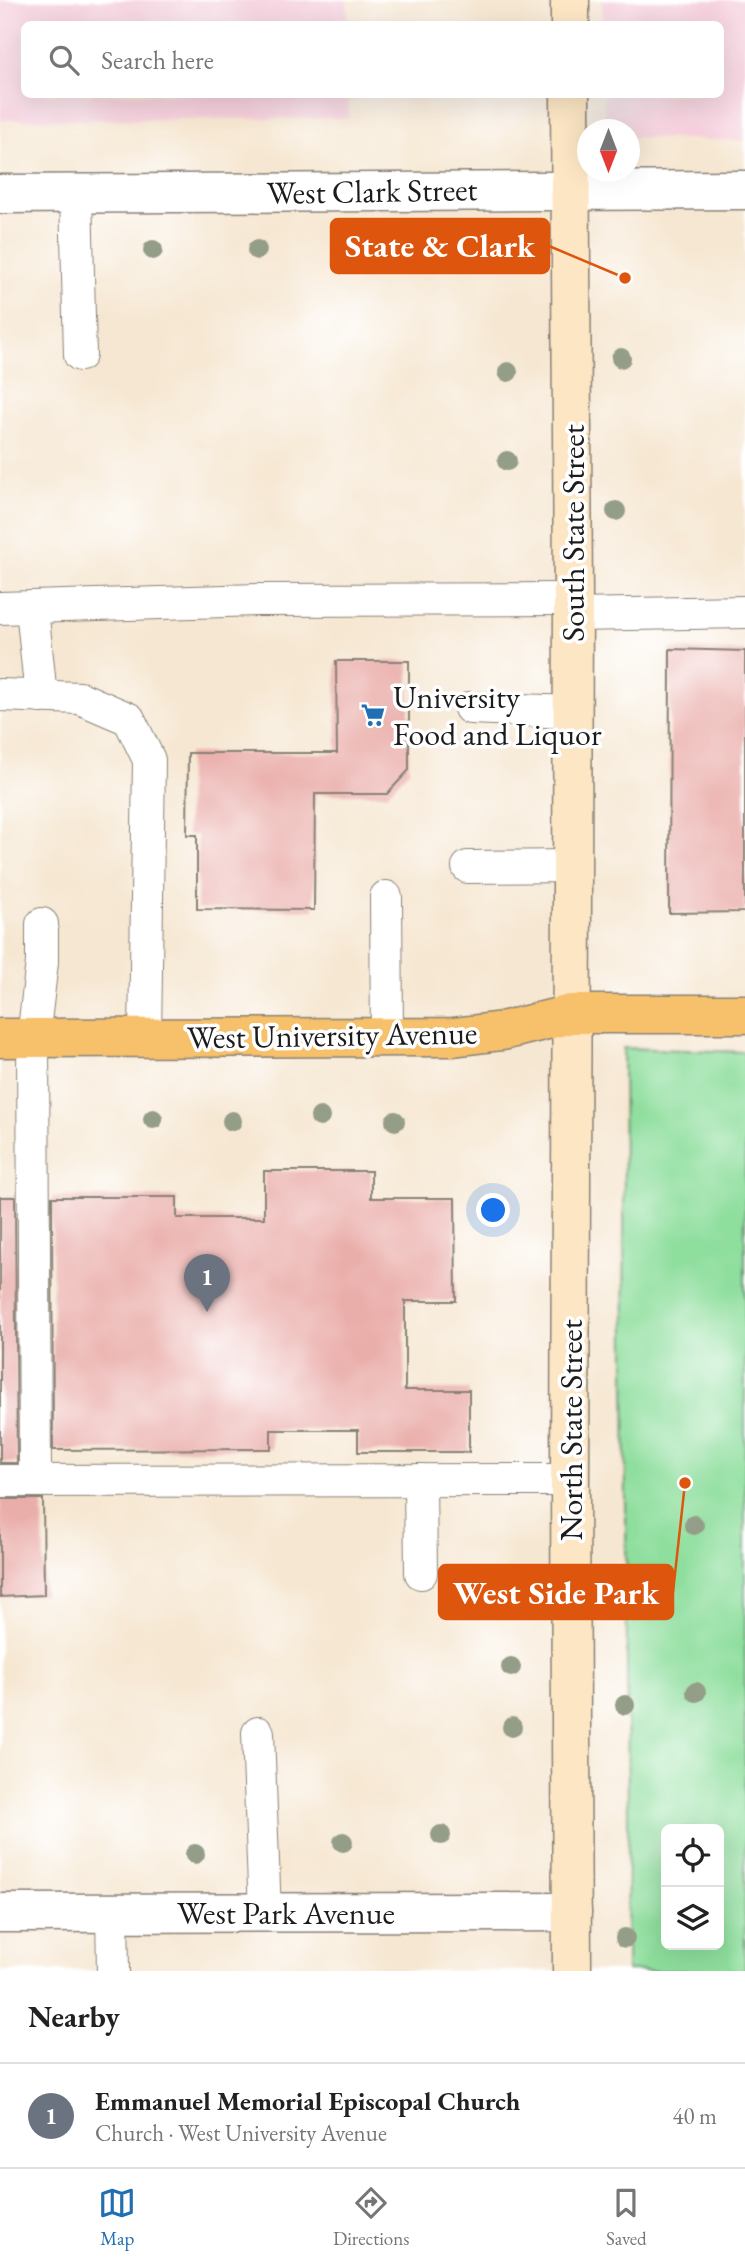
<!DOCTYPE html>
<meta charset="utf-8">
<style>
:root{--surface:#fff;--page:#f6f6f6;--text:#222;--muted:#767676;--line:#e0e0e0;--accent:#1f6fb2}
body{margin:0;font-family:"EB Garamond",serif;background:var(--page);color:var(--text)}
.controls{position:absolute;right:21px;bottom:21px;display:grid;overflow:hidden;border-radius:10px;box-shadow:0 7px 28px #0002}
.controls button{width:63px;height:63px;display:grid;place-items:center;padding:0;border:0;border-bottom:2px solid var(--line);background:var(--surface);color:var(--text);font:35px sans-serif}
.compass{position:absolute;left:577px;top:119px;width:63px;height:63px;border-radius:50%;background:var(--surface);box-shadow:0 7px 28px #0002;rotate:180deg}
.you{position:absolute;left:494px;top:1211px;width:24px;height:24px;margin:-18px;border:5px solid #fff;border-radius:50%;background:#1a73e8;box-shadow:0 0 0 10px #1a73e833}
.badge{display:grid;place-items:center;width:46px;height:46px;border-radius:50%;background:var(--accent);color:#fff;font-size:23px;font-weight:700}
.pin{position:absolute;translate:-50% -58px;filter:drop-shadow(0 2px 4px #0008)}
.pin::after{content:'';position:absolute;top:37px;width:24px;height:21px;background:inherit;clip-path:polygon(0 0,100% 0,50% 100%)}
.list{margin:0;padding:0;list-style:none}
h2{display:flex;justify-content:space-between;align-items:center;height:91px;margin:0;padding:0 28px;font-size:30px}
h2 small{font-size:23px;font-weight:400;color:var(--muted)}
.list li{display:grid;grid-template-columns:46px 1fr auto;gap:21px;align-items:center;box-sizing:border-box;height:105px;padding:0 28px;border-top:2px solid var(--line)}
.list b{display:block;font-size:26px;white-space:nowrap}
.list p{margin:0;font-size:23px;white-space:nowrap;color:var(--muted)}
.list em{font-size:23px;font-style:normal;color:var(--muted)}
.icon{flex:none;width:38px;height:38px;fill:none;stroke:currentColor;stroke-width:2;stroke-linecap:round;stroke-linejoin:round}
.map{position:relative;flex:none;width:745px;height:1971px;overflow:hidden}
.search{position:absolute;background:var(--surface);box-shadow:0 7px 28px #0002;left:21px;right:21px;top:21px;height:77px;display:flex;align-items:center;gap:18px;box-sizing:border-box;padding:0 24px;border-radius:10px;color:var(--muted);font-size:26px}
.sheet{height:196px;background:var(--surface)}
nav{display:flex;justify-content:space-around;align-items:center;box-sizing:border-box;height:98px;border-top:2px solid var(--line);background:var(--surface);font-size:19px;color:var(--muted)}
nav a{display:grid;justify-items:center;gap:4px}
nav .on{color:var(--accent)}
.map>svg:first-child{display:block}
</style>
<div class="map">
<svg width="745" height="1971" viewBox="0 0 745 1971">
<rect width="100%" height="100%" fill="#fff"/>
<filter id="ink" filterUnits="userSpaceOnUse"><feTurbulence type="fractalNoise" baseFrequency=".0143" numOctaves="2"/><feDisplacementMap in="SourceGraphic" scale="14" xChannelSelector="R" yChannelSelector="G"/><feConvolveMatrix kernelMatrix="1 2 1 2 8 2 1 2 1" color-interpolation-filters="sRGB"/></filter>
<filter id="wash" filterUnits="userSpaceOnUse"><feTurbulence type="fractalNoise" baseFrequency=".00686" numOctaves="4" result="noise"/><feDisplacementMap in="SourceGraphic" scale="28" xChannelSelector="R" yChannelSelector="G"/><feGaussianBlur stdDeviation="1.57" result="paint"/><feColorMatrix in="noise" values="0 0 0 0 0 0 0 0 0 0 0 0 0 0 0 0 0 1.4 0 .05"/><feComposite in="paint" operator="in"/></filter>
<g filter="url(#wash)">
<rect width="100%" height="100%" fill="#f6e7d2"/>
<g fill="#f5cfdb">
<polygon points="0,0 347,0 348,24 24,24 24,94 349,95 349,118 0,120"/>
<polygon points="602,0 745,0 745,141 630,137 630,130 604,129 604,95 720,94 720,24 602,24"/>
</g>
<path fill="#8ede9d" stroke="#557d5c" stroke-width="2" fill-rule="evenodd" d="M623,1048L745,1052V1971H627L628,1825ZM666,1829H719V1945H666Z"/>
<g id="blocks">
<g fill="#eaaeaa">
<polygon points="670,649 745,651 745,912 669,913"/>
<polygon points="336,661 409,661 409,770 387,794 315,794 314,910 197,909 197,835 187,835 188,753 337,753"/>
<polygon points="264,1171 371,1171 371,1198 455,1198 456,1301 405,1301 405,1390 469,1390 469,1452 358,1452 358,1430 271,1430 271,1449 53,1450 52,1197 177,1197 177,1218 264,1218"/>
<polygon points="0,1197 15,1197 17,1463 0,1463"/>
<polygon points="0,1499 43,1499 44,1595 0,1597"/>
</g>
</g>
</g>
<g filter="url(#ink)">
<use href="#blocks" fill-opacity="0" stroke="#898277" stroke-width="2"/>
<g fill="none" stroke-linecap="round" stroke-linejoin="round">
<g stroke="#898277" stroke-width="34">
<g id="service">
<polyline points="76,194 80,355"/>
<polyline points="0,608 257,600 573,599"/>
<polyline points="32,608 41,697"/>
<polyline points="573,615 745,612"/>
<polyline points="0,695 80,698 129,719 149,760 145,1038"/>
<polyline points="470,708 572,712"/>
<polyline points="468,867 572,866"/>
<polyline points="386,897 387,1037"/>
<polyline points="420,1480 421,1573"/>
<polyline points="0,1481 570,1480"/>
<polyline points="35,1481 33,1038 42,962 42,924"/>
<polyline points="258,1733 265,1913"/>
<polyline points="112,1913 113,1971"/>
</g>
</g>
<g stroke="#898277" stroke-width="41">
<g id="minor">
<polyline points="0,194 745,190"/>
<polyline points="0,1913 572,1912"/>
</g>
</g>
<g stroke="#898277" stroke-width="41">
<g id="secondary">
<polyline points="570,24 570,0"/>
<polyline points="570,94 573,599 570,1480 572,1971"/>
</g>
</g>
<g stroke="#898277" stroke-width="41">
<polyline id="primary" points="0,1038 453,1037 502,1031 571,1014 745,1014"/>
</g>
<use href="#service" stroke="#fff" stroke-width="32"/>
<use href="#minor" stroke="#fff" stroke-width="38"/>
<use href="#secondary" stroke="#fce6c4" stroke-width="38"/>
<use href="#primary" stroke="#f7c06b" stroke-width="38"/>
</g>
<g fill="#949d87">
<circle cx="153" cy="250" r="10"/>
<circle cx="257" cy="250" r="10"/>
<circle cx="621" cy="358" r="10"/>
<circle cx="508" cy="372" r="10"/>
<circle cx="507" cy="461" r="10"/>
<circle cx="616" cy="511" r="10"/>
<circle cx="320" cy="1117" r="10"/>
<circle cx="153" cy="1119" r="10"/>
<circle cx="232" cy="1121" r="10"/>
<circle cx="395" cy="1121" r="10"/>
<circle cx="694" cy="1525" r="10"/>
<circle cx="511" cy="1667" r="10"/>
<circle cx="696" cy="1692" r="10"/>
<circle cx="625" cy="1705" r="10"/>
<circle cx="512" cy="1727" r="10"/>
<circle cx="441" cy="1835" r="10"/>
<circle cx="343" cy="1842" r="10"/>
<circle cx="195" cy="1854" r="10"/>
<circle cx="625" cy="1938" r="10"/>
</g>
</g>
<defs>
<g id="supermarket-bare" transform="scale(1.89)"><path d="M-6-5.5h2.5l.6 2H6L4.5 2H-2.5L-4.4-4H-6ZM-1.5 3.2a1.3 1.3 0 1 0 .1 0ZM3 3.2a1.3 1.3 0 1 0 .1 0Z" fill="#1f6fb2" stroke="#fff" stroke-width="2.5" paint-order="stroke"/></g>
</defs>
<g fill-rule="evenodd">
<use href="#supermarket-bare" x="373" y="715"/>
</g>
<g text-anchor="middle" stroke-width="7" stroke-linejoin="round" paint-order="stroke">
<g font-size="32" fill="#1c1c1c" stroke="#fff">
<text transform="translate(372 191) rotate(-1)" y="11">West Clark Street</text>
<text transform="translate(573 533) rotate(-90)" y="11">South State Street</text>
<text transform="translate(332 1035) rotate(-1)" y="11">West University Avenue</text>
<text transform="translate(571 1430) rotate(-90)" y="11">North State Street</text>
<text x="286" y="1924">West Park Avenue</text>
</g>
<g font-size="32" fill="#1c1c1c" stroke="#fff" text-anchor="start">
<text x="393" y="708">University<tspan x="393" dy="37">Food and Liquor</tspan></text>
</g>
</g>
<path fill="none" stroke="#de560d" stroke-width="2.5" d="M625 278L549 246M685 1483L673 1592"/>
<g fill="#de560d" stroke="#fff" stroke-width="2.5">
<circle cx="625" cy="278" r="7"/>
<circle cx="685" cy="1483" r="7"/>
</g>
<g fill="#de560d" stroke="#de560d" stroke-width="2.5">
<rect x="331" y="219" width="218" height="54" rx="7"/>
<rect x="439" y="1565" width="234" height="54" rx="7"/>
</g>
<g font-size="33" text-anchor="middle" font-weight="bold" fill="#fff">
<text x="440" y="257">State &amp; Clark</text>
<text x="556" y="1604">West Side Park</text>
</g>
</svg>
<div class="controls">
<button><svg class="icon" aria-label="locate" viewBox="0 0 24 24"><circle cx="12" cy="12" r="6"/><path d="M12 2v4M12 18v4M2 12h4M18 12h4"/></svg></button>
<button><svg class="icon" aria-label="layers" viewBox="0 0 24 24"><path d="M12 4l9 5-9 5-9-5zM3 14l9 5 9-5"/></svg></button>
</div>
<svg class="compass" viewBox="-18 -18 36 36"><path d="M0-13l5 13h-10z" fill="#e53935"/><path d="M0 13l5-13h-10z" fill="#767676"/></svg>
<div class="you"></div>
<div class="pin badge" style="left:207px;top:1312px;background:#6b7280">1</div>
<div class="search"><svg class="icon" aria-label="search" viewBox="0 0 24 24"><circle cx="10" cy="10" r="6"/><path d="M15 15l6 6"/></svg>Search here</div>
</div>
<section class="sheet">
<h2>Nearby<small></small></h2>
<ul class="list">
<li><span class="badge" style="background:#6b7280">1</span><div><b>Emmanuel Memorial Episcopal Church</b><p>Church · West University Avenue</p></div><em>40 m</em></li>
</ul>
</section>
<nav>
<a class="on"><svg class="icon" aria-label="map" viewBox="0 0 24 24"><path d="M3 6l6-2 6 2 6-2v14l-6 2-6-2-6 2zM9 4v14M15 6v14"/></svg>Map</a>
<a><svg class="icon" aria-label="directions" viewBox="0 0 24 24"><path d="M12 3l9 9-9 9-9-9zM9 14v-3h6M13 9l2 2-2 2"/></svg>Directions</a>
<a><svg class="icon" aria-label="saved" viewBox="0 0 24 24"><path d="M7 4h10v16l-5-4-5 4z"/></svg>Saved</a>
</nav>
